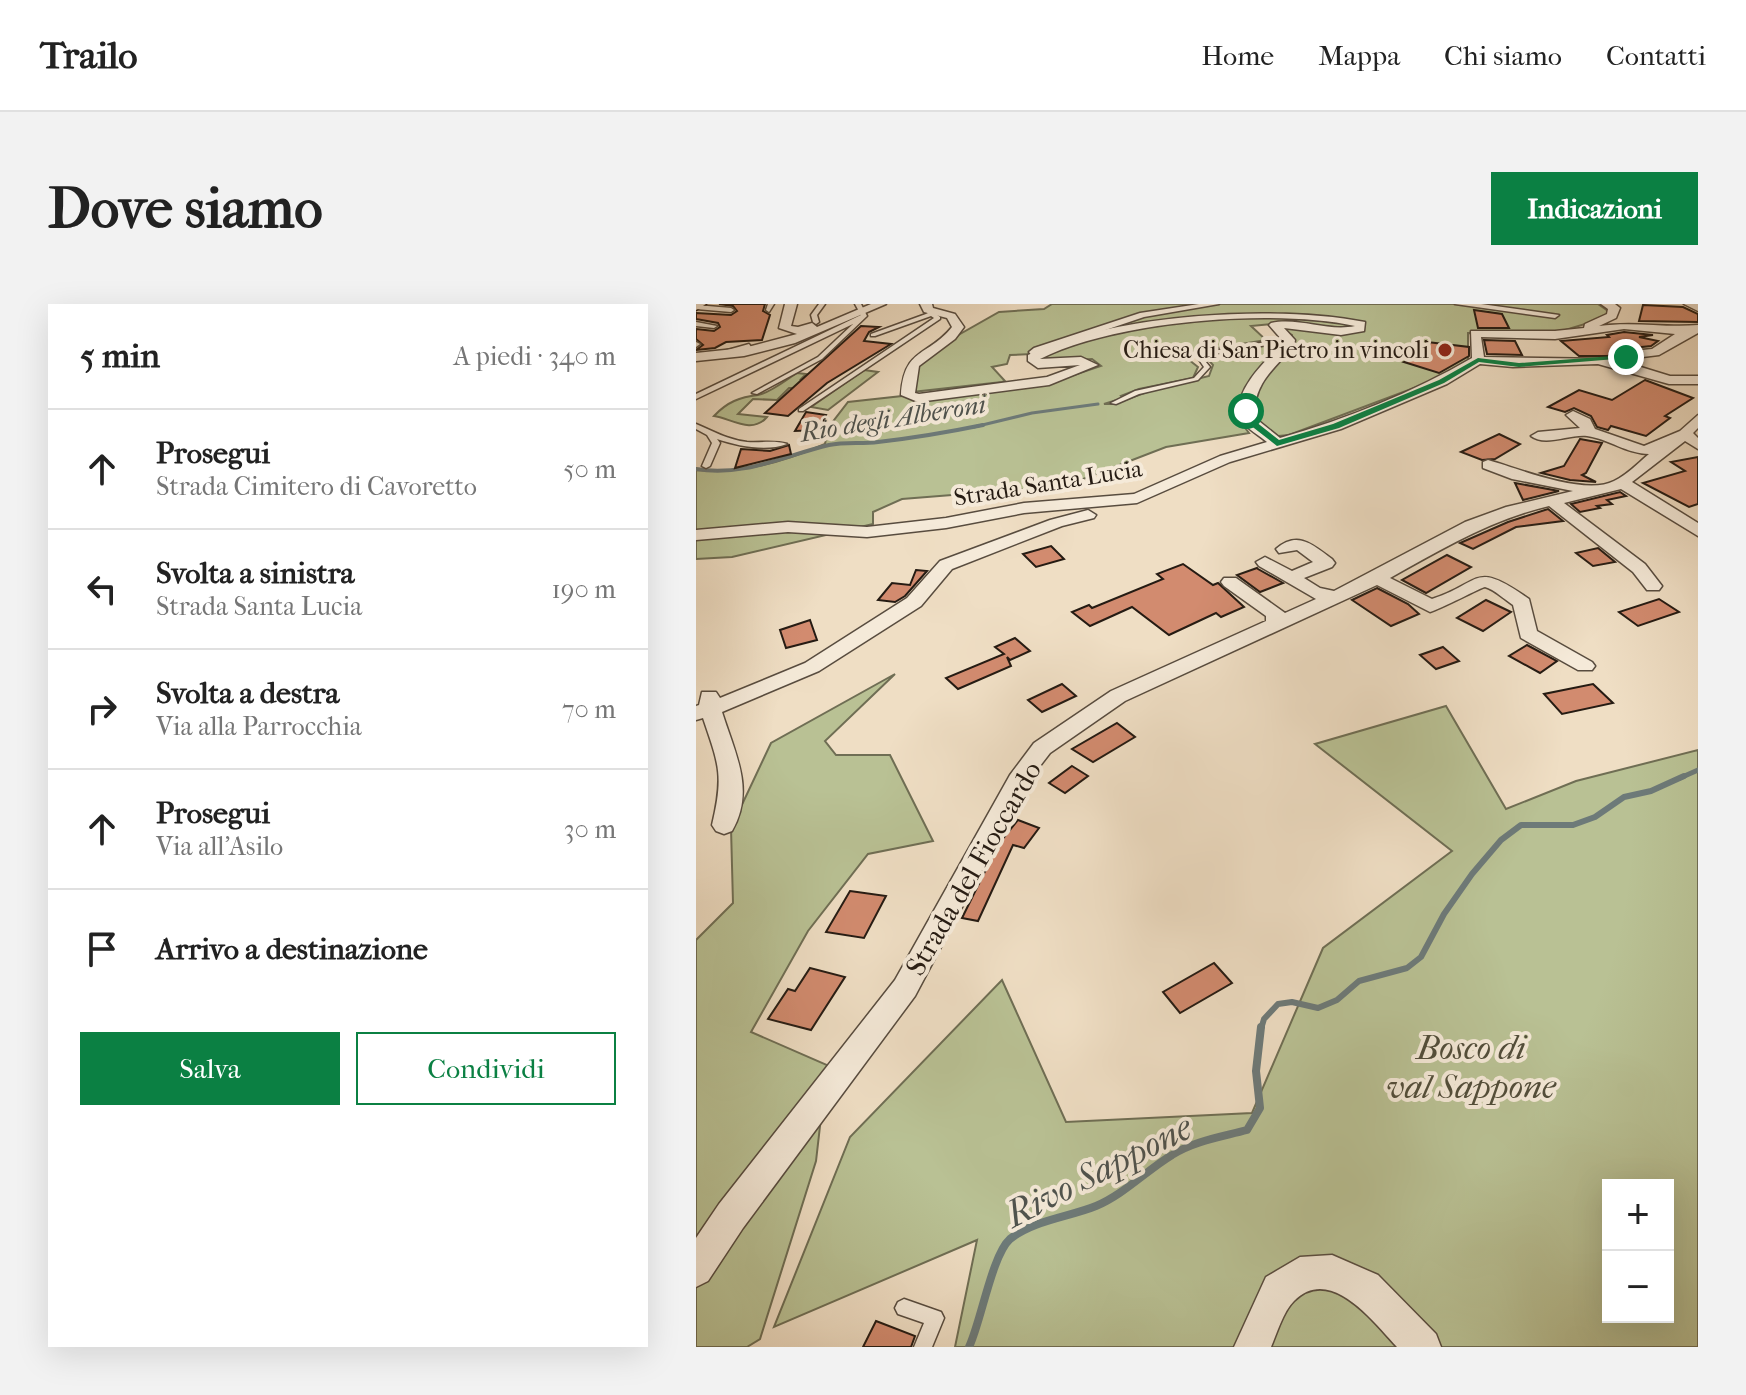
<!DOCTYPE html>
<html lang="it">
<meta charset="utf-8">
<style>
:root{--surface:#fff;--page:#f2f2f2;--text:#222;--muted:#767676;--line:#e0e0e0;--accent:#0b8043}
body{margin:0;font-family:"IM FELL French Canon",serif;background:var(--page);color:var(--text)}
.controls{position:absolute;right:24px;bottom:24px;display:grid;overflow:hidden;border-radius:0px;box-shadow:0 8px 32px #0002}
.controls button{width:72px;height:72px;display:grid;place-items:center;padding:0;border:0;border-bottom:2px solid var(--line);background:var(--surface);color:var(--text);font:40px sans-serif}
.stop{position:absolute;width:24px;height:24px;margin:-18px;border:6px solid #0b8043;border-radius:50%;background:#fff}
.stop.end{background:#0b8043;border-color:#fff;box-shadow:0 2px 8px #0008}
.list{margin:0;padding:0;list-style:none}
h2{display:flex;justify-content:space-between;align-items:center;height:104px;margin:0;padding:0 32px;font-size:34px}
h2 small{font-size:26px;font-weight:400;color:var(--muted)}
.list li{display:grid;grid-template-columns:52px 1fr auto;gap:24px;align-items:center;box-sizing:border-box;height:120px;padding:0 32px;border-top:2px solid var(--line)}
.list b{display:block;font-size:30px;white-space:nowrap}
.list p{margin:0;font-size:26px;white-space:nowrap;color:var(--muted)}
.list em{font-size:26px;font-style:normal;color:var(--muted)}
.actions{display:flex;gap:16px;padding:24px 32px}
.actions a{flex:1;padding:18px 0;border:2px solid var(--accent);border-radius:0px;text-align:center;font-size:28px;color:var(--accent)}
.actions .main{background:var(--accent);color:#fff}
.icon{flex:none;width:44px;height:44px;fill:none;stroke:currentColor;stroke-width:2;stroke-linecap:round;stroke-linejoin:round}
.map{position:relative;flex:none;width:1002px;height:1043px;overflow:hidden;border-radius:0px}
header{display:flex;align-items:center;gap:48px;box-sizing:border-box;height:112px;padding:0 40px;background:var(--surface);border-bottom:2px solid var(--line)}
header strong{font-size:38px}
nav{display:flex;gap:44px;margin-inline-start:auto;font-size:28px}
.intro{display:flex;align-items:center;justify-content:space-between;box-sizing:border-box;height:192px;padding:0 48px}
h1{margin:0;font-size:56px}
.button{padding:20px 36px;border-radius:0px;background:var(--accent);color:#fff;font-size:28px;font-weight:700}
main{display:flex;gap:48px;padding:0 48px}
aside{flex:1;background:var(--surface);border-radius:0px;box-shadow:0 8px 32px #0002}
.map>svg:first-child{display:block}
</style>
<header>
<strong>Trailo</strong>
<nav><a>Home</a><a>Mappa</a><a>Chi siamo</a><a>Contatti</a></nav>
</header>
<div class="intro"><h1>Dove siamo</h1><a class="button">Indicazioni</a></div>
<main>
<aside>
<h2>5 min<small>A piedi · 340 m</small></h2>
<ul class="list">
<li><svg class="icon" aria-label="ahead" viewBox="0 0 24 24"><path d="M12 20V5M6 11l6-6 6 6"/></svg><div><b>Prosegui</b><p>Strada Cimitero di Cavoretto</p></div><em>50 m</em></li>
<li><svg class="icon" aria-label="left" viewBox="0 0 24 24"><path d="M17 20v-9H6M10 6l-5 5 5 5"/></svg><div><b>Svolta a sinistra</b><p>Strada Santa Lucia</p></div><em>190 m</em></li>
<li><svg class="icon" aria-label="right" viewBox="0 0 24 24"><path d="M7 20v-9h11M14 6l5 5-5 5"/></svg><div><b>Svolta a destra</b><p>Via alla Parrocchia</p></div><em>70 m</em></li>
<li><svg class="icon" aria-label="ahead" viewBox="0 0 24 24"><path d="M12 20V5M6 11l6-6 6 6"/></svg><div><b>Prosegui</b><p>Via all'Asilo</p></div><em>30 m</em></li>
<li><svg class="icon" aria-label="arrive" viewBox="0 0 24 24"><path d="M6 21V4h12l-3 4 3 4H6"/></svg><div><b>Arrivo a destinazione</b></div></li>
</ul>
<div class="actions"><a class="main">Salva</a><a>Condividi</a></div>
</aside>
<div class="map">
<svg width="1002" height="1043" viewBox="0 0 1002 1043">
<rect width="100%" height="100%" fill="#efdec4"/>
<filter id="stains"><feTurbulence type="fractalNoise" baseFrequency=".0025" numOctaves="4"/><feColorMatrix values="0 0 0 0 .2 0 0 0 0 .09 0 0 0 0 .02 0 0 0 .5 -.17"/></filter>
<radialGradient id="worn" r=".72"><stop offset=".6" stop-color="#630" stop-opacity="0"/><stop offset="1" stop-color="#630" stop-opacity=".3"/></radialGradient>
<g fill="#b9c194" stroke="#6f6e54" stroke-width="2" fill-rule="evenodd">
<path d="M356,0H902L912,7L909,14L856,30L772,29V57L734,78L593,131L572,133L550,111H539L553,129L470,143L369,182L206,195L177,208V220L36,253L0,255V166C46,170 87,158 129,140L132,124L152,98L369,74L405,62L396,55L346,58L336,50L314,51L311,60L296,63L309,77L306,78L216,88L221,63L250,38L303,8L348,5ZM576,20L596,31L595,39H581L507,50L517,61L513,72L454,87L418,100H408L427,94L425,92L443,85L497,74L502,63L488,52L491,49L570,36L555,22Z"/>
<polygon points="168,66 182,68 132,106 115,103"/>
<path d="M101,69L110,70L105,75L118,77L109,84H93L81,96L57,95L42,110L71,113C56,131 34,114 18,112C31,98 44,93 62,91C74,89 90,76 101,69Z"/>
<polygon points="199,370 129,437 140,451 194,451 237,537 172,550 112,627 55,728 131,761 120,857 64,1035 51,1043 0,1043 0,636 37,599 35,524 75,439"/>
<path d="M750,402L810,505L880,477L1002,446V1043H259L281,936L78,1023L154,833L306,676L370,818L556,809L627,644L756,547L619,440ZM912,881H972V1013H912Z"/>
</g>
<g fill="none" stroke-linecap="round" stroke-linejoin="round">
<polyline stroke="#6d7a79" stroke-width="3" points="278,123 336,109 402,100"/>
<path stroke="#6d7a79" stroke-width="4" d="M0,165C48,173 87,152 133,141C149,138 166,140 182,138C217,134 253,128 287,121"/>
<polyline stroke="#6d7a79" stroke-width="5" points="984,474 1002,466"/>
<polyline stroke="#6d7a79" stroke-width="6" points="565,725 568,715 582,700 596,698 622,704 641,696 663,677 711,664 725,653 748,610 776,570 805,536 825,521 877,521 899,513 928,493 955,487 988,472"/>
<path stroke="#6d7a79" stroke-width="8" d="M273,1043C285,1018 296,951 314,935C338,916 373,913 400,902C427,891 451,866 476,851C498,837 525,833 551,826L564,804L560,767L565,723"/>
</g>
<g fill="#d28b6f" stroke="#251b13" stroke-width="2">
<polygon points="23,0 69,0 67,7 74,11 66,36 30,38 19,44 0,46 7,41 0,35 0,25 18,27 24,23 22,19 0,15 0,9 35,11 41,7 37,2"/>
<polygon points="947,1 987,3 1002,10 1002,18 943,17"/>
<polygon points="778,6 806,10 813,24 782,24"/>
<polygon points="165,22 183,23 173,28 168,37 195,40 131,79 92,112 69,109"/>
<polygon points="928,28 957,31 943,33 962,37 955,42 918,46 912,52 883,52 865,37 913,33 911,31"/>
<polygon points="788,36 819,37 826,51 791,50"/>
<polygon points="731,38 773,43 773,52 743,69 708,58 726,50"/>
<polygon points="949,76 997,94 969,112 974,114 950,132 915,122 912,126 901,123 895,112 878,104 869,108 852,103 883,86 916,96"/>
<polygon points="110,108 130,111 123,126 99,127"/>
<polygon points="803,130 824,140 799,155 786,156 765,148"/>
<polygon points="884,135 906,139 890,169 886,171 900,178 874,176 845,169 868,162"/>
<polygon points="93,141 95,150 39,164 45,145 74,147"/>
<polygon points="1002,153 1002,200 993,203 947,179 989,167 975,158"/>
<polygon points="819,179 863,187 827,196"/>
<polygon points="924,188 930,192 911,196 916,200 901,202 904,204 884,208 875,200"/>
<polygon points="852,205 867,217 820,223 777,245 764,239 812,218"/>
<polygon points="355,242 368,255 340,263 327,250"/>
<polygon points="902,244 919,258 897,262 880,249"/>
<polygon points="751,251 775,263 730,289 706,276"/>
<polygon points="487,260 517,281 522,279 548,303 525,313 520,309 473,331 436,303 394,322 376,308 393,301 396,304 467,275 461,270"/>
<polygon points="561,264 562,265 587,279 564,288 541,271"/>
<polygon points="220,266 231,267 209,292 199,298 182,296 196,279 214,281"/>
<polygon points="681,284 712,300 723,310 695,322 656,296"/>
<polygon points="963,295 983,308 942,322 923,308"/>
<polygon points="790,296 815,308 787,327 761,314"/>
<polygon points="114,316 121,336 90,344 84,326"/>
<polygon points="319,334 334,347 314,356 311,353 315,362 262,385 250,374 308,350 299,343"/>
<polygon points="831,341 861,357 844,369 813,352"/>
<polygon points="747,343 763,357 740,365 724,351"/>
<polygon points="366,380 380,392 346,408 332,396"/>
<polygon points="897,380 917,399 866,410 848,390"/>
<polygon points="421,419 439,433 397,458 376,445"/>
<polygon points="376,462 392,472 369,489 353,479"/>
<polygon points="322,516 343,524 328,544 317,541 282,617 266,614 302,541"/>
<polygon points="154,587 190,592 168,634 130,628"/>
<polygon points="518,659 536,679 484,709 467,688"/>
<polygon points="114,664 149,673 115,726 72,715 92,685 99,687"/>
<polygon points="180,1017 219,1032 215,1043 167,1043"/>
</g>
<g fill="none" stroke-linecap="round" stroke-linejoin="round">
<g stroke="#584c3f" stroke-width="3">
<g id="service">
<polygon points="72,0 78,0 73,8 70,6"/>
<polygon points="123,0 129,0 121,11 123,18 120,20 117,18 115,11"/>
<polygon points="159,0 165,0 171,12 126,55 61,90 56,89 122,53 157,20 0,95 0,90 165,11"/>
<polygon points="0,1 35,4 38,6 35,8 0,5"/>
<polygon points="232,4 244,13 244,15 107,107 103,107 103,105 238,14 235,12 179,32 175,32 175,30 230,10 232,9 229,6"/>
<polygon points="0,18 21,22 18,24 0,22"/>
<polygon points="593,34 595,37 505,52 514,63 502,76 443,90 420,100 415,99 439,87 498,74 508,63 499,50"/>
<polygon points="0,38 4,40 0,43"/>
<polygon points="53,40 55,43 31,49 28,47"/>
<path d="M0,120C17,127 32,136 51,138C64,139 79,136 91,140C70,148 42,142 21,135L24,139L14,162L10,164L6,162L16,139L11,131L0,125Z"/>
<polygon points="208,995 245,1008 248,1014 236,1043 218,1043 228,1019 202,1010 199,1004 202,998"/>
</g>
</g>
<g stroke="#584c3f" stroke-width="3">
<g id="pedestrian">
<polygon points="503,0 523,0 448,13 344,48 343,53 337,53 333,48 338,44 444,9"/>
<polygon points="759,0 785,0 863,11 859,14"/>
</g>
</g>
<g stroke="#584c3f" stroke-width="3">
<g id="minor">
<polygon points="89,0 101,0 95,22 102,23 116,19 121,23 175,0 190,0 99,39 48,52 0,57 0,49 48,44 101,30 83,24"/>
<path d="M224,0H236L237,4L259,10L268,23L259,35L223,62L219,89L223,90L351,73L384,61L342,64L332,57V51C416,10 578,0 669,18L668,27L645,31L588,24L599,36L598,42C578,65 556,80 559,114L584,134C650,115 716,89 776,54L775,27H859L888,24L889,20L911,10L912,5L905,0H919L924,4L920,14L903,22C937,17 969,24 1002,21V29L963,51L922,56L974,72H1002V80H973L902,60L817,63L784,60L751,80L645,125L534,158L441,199L328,209L250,224L171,233L92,228L0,236V226L92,218L171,223L250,214L328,199L438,190L524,152L571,138C564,132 551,125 546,117C532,92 570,55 586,41L587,37L573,21L575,19C603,13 632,28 659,22C576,4 419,17 344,55L385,53L402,61L353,81L222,98L205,91C208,43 232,53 256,23L251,14L228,8ZM928,25L979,30L956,45L918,49L913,55L788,53L785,33L859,35Z"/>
<polygon points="988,0 1002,0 1002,7"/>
<path d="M877,107L894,115L899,125L948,142L984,127L1002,111V124L997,129L1002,134V145L989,137L936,178L1002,219V232L925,185L868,199L949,260L966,282L963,286H951L937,268L853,202C794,216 746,245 694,274L736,295C787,279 776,255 833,295L841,327L896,358L899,362L896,366H882L825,334L817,301C809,296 798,285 789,283C786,283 745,305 734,308L681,281L429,397L354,449L334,475L219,692L47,924L12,977L0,983V934L23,900L199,676L314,471L338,439L415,387L570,317V312L528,282L525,278L528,274H540L589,309L620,295L563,262L560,258L569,253L596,267L617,258L601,246L583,249L580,245C602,226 617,241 636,255L639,259L636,263L608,274L624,284L638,287L769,218L810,203L877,187L816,175L787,164V158L792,156C824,165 889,192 918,177C931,171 942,159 953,150C931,150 913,135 891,132C874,130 849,143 835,132L842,128L884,124L870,111Z"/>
<path d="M392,206L400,211L398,214L366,222L256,265L225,302L123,367L26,408C38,447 60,486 36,527L28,530L20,527L16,521C28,471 23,461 7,414L0,416V402L3,401L6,388H20L24,394L109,359L211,294L244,257L354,216Z"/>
<path d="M636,951L682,971L740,1030L745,1043H701C678,1019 635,960 598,997C587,1008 581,1029 575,1043H538L570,973L604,953Z"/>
</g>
</g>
<g stroke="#251b13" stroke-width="3">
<polygon id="secondary" points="0,0 10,0 0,6"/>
</g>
<use href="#service" fill="#f5ead9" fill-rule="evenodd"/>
<use href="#pedestrian" fill="#f5ead9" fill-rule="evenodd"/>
<use href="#minor" fill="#f5ead9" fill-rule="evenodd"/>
<use href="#secondary" fill="#f5ead9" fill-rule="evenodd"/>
</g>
<polygon fill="#0b8043" points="930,51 932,54 823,63 783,58 748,79 643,124 581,142 549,117 547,107 553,106 555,114 583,136 637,120 743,76 782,54 823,59"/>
<circle fill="#8f2418" stroke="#f5ead9" stroke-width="3" cx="749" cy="46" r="8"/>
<g text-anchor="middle" stroke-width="8" stroke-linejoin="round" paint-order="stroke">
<g font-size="24" fill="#251b13" stroke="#f5ead9" text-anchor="end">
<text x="733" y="54">Chiesa di San Pietro in vincoli</text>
</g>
<g font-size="24" fill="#251b13" stroke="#f5ead9">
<text transform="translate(352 179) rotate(-9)" y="8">Strada Santa Lucia</text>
</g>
<g font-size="26" font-style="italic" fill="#4f534e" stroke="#f5ead9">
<text transform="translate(197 114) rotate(-9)" y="9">Rio degli Alberoni</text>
</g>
<g font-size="28" fill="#251b13" stroke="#f5ead9">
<text transform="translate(277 564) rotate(-60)" y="10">Strada del Fioccardo</text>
</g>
<g font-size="34" font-style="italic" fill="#514d3a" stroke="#f5ead9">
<text x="775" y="755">Bosco di<tspan x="775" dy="39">val Sappone</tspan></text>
</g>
<g font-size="36" font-style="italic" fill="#4f534e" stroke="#f5ead9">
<text transform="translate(402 866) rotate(-27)" y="13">Rivo Sappone</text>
</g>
</g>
<rect width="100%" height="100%" filter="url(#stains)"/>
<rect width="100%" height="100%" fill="url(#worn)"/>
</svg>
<div class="controls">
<button>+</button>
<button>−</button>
</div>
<div class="stop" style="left:550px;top:107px"></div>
<div class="stop end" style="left:930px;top:53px"></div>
</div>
</main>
